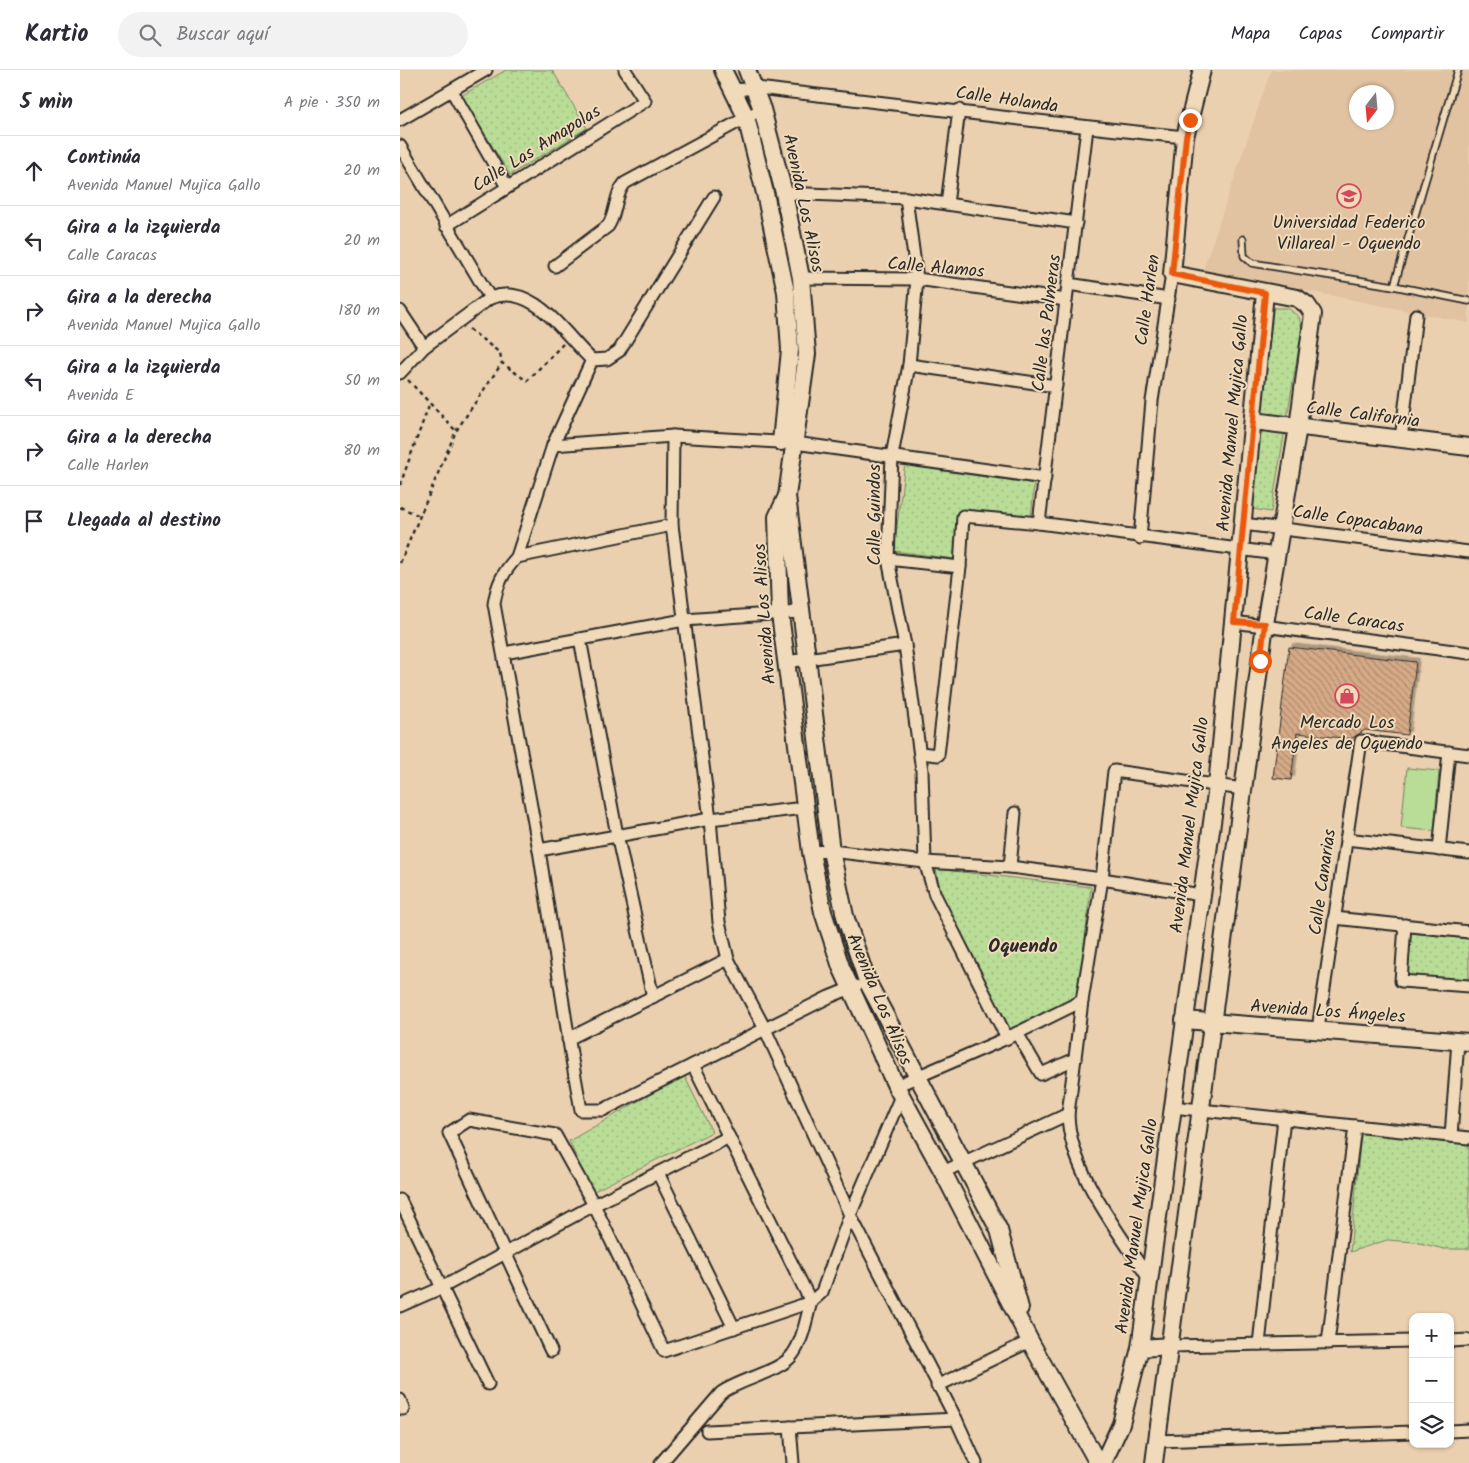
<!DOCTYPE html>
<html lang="es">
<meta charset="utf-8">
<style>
:root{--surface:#fff;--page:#f2f2f3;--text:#2b2b33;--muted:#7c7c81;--line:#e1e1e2}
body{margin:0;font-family:Kalam,sans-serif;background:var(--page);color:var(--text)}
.controls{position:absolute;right:15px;bottom:15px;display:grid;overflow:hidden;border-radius:10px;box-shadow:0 1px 4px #0004}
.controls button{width:45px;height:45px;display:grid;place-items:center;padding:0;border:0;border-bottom:1px solid var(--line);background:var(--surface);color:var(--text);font:25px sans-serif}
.compass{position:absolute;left:949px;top:15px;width:45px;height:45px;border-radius:50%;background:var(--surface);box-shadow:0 1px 4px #0004;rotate:196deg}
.stop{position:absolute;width:15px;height:15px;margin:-11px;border:4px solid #ea580c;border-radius:50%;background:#fff}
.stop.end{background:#ea580c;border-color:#fff;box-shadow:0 1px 5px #0008}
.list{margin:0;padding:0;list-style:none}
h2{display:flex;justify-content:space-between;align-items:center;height:65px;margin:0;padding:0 20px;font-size:21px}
h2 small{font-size:16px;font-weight:400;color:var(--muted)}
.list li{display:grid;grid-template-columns:32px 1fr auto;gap:15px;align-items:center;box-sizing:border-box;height:70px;padding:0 20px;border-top:1px solid var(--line)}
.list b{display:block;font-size:19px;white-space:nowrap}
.list p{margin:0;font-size:16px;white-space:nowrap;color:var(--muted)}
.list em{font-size:16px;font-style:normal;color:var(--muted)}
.icon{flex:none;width:28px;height:28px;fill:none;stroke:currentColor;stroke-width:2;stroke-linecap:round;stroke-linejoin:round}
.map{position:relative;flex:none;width:1069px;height:1393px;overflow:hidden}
header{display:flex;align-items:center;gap:30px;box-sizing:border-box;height:70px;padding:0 25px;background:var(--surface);border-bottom:1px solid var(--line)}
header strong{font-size:24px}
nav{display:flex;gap:28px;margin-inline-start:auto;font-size:18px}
.search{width:350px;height:45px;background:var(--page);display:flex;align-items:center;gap:12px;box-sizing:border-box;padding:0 18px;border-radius:28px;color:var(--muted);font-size:19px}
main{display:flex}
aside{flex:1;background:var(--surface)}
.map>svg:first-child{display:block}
</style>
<header>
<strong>Kartio</strong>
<div class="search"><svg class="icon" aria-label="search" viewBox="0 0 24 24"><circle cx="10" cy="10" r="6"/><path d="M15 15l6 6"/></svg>Buscar aquí</div>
<nav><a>Mapa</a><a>Capas</a><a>Compartir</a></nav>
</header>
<main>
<aside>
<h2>5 min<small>A pie · 350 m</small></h2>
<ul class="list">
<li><svg class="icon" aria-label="ahead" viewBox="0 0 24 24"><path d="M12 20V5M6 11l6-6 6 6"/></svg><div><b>Continúa</b><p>Avenida Manuel Mujica Gallo</p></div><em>20 m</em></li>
<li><svg class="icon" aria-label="left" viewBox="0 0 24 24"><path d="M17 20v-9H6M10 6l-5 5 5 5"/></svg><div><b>Gira a la izquierda</b><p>Calle Caracas</p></div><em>20 m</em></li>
<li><svg class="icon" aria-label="right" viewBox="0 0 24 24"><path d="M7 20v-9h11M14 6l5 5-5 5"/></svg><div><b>Gira a la derecha</b><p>Avenida Manuel Mujica Gallo</p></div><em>180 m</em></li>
<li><svg class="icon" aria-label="left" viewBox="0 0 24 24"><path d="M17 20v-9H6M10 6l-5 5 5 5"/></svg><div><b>Gira a la izquierda</b><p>Avenida E</p></div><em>50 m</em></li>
<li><svg class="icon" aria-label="right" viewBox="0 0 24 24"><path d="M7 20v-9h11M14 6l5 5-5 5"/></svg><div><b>Gira a la derecha</b><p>Calle Harlen</p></div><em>80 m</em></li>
<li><svg class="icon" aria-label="arrive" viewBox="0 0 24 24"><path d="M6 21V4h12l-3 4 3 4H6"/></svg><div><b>Llegada al destino</b></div></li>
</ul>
</aside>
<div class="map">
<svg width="1069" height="1393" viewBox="0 0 1069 1393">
<defs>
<pattern id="grass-dots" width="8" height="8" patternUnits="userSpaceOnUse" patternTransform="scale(1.25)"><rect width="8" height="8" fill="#b9dc96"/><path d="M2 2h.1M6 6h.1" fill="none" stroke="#9fbd81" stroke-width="1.8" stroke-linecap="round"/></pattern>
<pattern id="building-back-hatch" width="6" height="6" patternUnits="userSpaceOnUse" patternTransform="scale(1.25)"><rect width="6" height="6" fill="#d6aa87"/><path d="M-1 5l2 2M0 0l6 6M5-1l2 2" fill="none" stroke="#ae8b6f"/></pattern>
<filter id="shadow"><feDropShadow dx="3.5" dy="-3.5" stdDeviation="0" flood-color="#0004"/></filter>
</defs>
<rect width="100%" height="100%" fill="#ebd0af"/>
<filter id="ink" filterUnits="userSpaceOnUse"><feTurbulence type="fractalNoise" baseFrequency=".02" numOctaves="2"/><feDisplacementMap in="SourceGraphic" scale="10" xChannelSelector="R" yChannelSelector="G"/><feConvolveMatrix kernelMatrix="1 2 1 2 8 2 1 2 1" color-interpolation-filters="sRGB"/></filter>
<g filter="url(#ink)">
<path fill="#e1c2a1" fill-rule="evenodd" d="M871,0H1069V253L803,200ZM956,22H986V52H956Z"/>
<g fill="url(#grass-dots)" stroke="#728460">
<polygon points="106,0 152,0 187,58 110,105 61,26"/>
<polygon points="873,238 888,238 899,247 902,259 871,442 852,439"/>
<polygon points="505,392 634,414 631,450 560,442 555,489 494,481"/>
<polygon points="536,799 691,817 678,928 610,961 541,825"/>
<polygon points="1010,863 1069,869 1069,910 1008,905"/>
<polygon points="284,1005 312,1062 192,1122 169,1071"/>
<polygon points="961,1063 1069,1075 1069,1179 1044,1179 1015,1172 987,1170 950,1182"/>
</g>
<polygon fill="#b9dc96" stroke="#728460" points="1007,698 1039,701 1034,761 1001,758"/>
<polygon fill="url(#building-back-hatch)" stroke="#2b2b2b" filter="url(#shadow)" points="889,577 1016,592 1007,665 965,660 951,669 897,663 891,710 873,708"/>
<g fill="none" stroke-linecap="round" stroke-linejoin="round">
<g stroke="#2b2b2b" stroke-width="9">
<g id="lane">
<polyline points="843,169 844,186 852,193 994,216 1069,231"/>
<polyline points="994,216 1058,0"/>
</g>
</g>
<g stroke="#2b2b2b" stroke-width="15">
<g id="street">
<path d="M335,20L356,18C499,34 642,53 785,67"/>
<polyline points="52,21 107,117"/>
<polyline points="0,50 86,0"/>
<polyline points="0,76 90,228"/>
<polyline points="384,123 506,128 676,153"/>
<path d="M314,127L219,281L207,289L192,290L153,375L117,487C103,502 97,514 94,534L139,780L172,990L181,1040H203L429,927L456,916"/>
<polyline points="506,128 517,209 509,295 492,386 488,489 505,575 522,701 525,792 535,825 607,968"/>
<polyline points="547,134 559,40"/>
<polyline points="46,156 245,31 225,0"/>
<path d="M155,196L208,156C217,143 214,125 225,113L362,39"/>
<polyline points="401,208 517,209 666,230"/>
<polyline points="668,214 769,229"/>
<polyline points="0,241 24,277"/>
<polyline points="509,295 656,316"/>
<path d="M0,303L24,277L90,228C134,211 165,266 192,290"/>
<polyline points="273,366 272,455 310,749 319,852 328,889 365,959 450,1145 556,1349 576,1393"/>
<polyline points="1001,369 1016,245"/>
<polyline points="153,375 273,366 395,373 645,408"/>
<polyline points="639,453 687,58"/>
<polyline points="843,454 1069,482"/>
<polyline points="740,468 752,331 772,204"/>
<polyline points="117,487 272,455"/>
<polyline points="488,489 560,497"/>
<polyline points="833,552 1069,583"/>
<polyline points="180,569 217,765 253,927"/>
<polyline points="104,583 284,550 400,542"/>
<polyline points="386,592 505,575"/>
<polyline points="520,683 538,685 560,497 563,446 639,453 877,484"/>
<polyline points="946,769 1069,783"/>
<polyline points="139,780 310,749 404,738"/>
<polyline points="1039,780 1049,682"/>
<polyline points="411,782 431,781 525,792 610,797 702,809 801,825"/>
<polyline points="610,797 615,743"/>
<polyline points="934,848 1069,862"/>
<polyline points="1005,855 1001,911 1069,916"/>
<polyline points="918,959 961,671 1069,685"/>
<polyline points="617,963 641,1004 675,989"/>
<polyline points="168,969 328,889"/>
<polyline points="496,1016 607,968 682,931"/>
<polyline points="772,1037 1069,1068"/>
<polyline points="1051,1066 1058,971"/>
<polyline points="543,1102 668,1044"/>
<polyline points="258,1103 334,1258"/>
<polyline points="0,1130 88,1314"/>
<path d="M749,1209C720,1163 669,1101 668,1044L682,931L702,809L714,701L843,719"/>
<polyline points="0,1236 41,1218 194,1135 329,1067"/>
<polyline points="1050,1271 1069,1270"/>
<polyline points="928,1273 955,1056"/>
<polyline points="859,1274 884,1048"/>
<polyline points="771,1276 1013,1271"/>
<polyline points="151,1281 49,1063 69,1050 155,1065 194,1135 264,1281 411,1232 422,1222 450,1145 501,1026"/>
<polyline points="537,1316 630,1271"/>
<polyline points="0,1330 3,1339"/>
<polyline points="390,1357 393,1393"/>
<polyline points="307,1361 556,1349"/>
<polyline points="1050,1361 1069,1360"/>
<polyline points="757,1371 1013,1362"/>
<path d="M261,1393L321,1323C340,1309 381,1302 393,1284C403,1270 406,1249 411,1232L293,995"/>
</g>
</g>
<g stroke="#2b2b2b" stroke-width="20">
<g id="secondary">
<polyline points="323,0 346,47 365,123 386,222 390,280 381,372"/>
<polyline points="347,0 362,39 384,123 401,208 407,284 387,426 377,447 380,544 411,782 423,842 441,897 496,1016 543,1102 630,1271 698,1393"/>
<polyline points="853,351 1069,377"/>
<polyline points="387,426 431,781 445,846 467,911 599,1160 620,1238"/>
<polyline points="784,950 1069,972"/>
<polyline points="740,1278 817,716 865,223"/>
<polyline points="703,1393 721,1354 740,1278 771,1276"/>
<polyline points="754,1393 865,554 898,357 913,244 907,235 897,228 772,204 785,67 802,0"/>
</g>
</g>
<g stroke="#2b2b2b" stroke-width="2.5" stroke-dasharray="4 4" stroke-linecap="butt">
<polyline points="69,259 100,283 102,293 127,311 163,274"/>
<polyline points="8,310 56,361"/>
<polyline points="0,415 29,335"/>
<polyline points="0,437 20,446"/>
<polyline points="0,493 56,361 102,293"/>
</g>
<use href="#lane" stroke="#f0dab9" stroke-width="5.5"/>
<use href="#street" stroke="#f0dab9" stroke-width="11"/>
<use href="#secondary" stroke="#f0dab9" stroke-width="16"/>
</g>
</g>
<g fill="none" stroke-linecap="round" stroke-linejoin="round" filter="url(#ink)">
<polyline stroke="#ea580c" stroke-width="6" points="790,50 786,67 772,204 865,223 834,552 865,554 860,591"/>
</g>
<defs>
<g id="university-ring" transform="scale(1.25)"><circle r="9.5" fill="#f0dab9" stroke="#d1495b" stroke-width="1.5"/><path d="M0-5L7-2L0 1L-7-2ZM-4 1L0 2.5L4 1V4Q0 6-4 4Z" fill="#d1495b"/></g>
<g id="shop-ring" transform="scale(1.25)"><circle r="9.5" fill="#f0dab9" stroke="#d1495b" stroke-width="1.5"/><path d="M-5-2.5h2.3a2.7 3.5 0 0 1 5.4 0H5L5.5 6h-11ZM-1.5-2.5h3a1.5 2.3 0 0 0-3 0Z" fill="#d1495b"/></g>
</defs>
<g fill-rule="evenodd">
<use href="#university-ring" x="949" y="126"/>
<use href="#shop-ring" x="947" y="626"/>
</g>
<g text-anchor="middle" stroke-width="4" stroke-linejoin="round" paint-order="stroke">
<g font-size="18" fill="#2b2b2b" stroke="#f0dab9">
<text transform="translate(607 29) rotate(8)" y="6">Calle Holanda</text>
<text transform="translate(136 78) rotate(-32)" y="6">Calle Las Amapolas</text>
<text transform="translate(404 133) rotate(78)" y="6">Avenida Los Alisos</text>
<text transform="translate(536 197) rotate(5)" y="6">Calle Alamos</text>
<text transform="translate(747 230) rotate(-82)" y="6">Calle Harlen</text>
<text transform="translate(646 253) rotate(-83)" y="6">Calle las Palmeras</text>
<text transform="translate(963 344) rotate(7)" y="6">Calle California</text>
<text transform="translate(832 353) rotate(-85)" y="6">Avenida Manuel Mujica Gallo</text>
<text transform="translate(474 445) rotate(-90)" y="6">Calle Guindos</text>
<text transform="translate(958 450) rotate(8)" y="6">Calle Copacabana</text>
<text transform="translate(364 544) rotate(-94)" y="6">Avenida Los Alisos</text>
<text transform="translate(954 549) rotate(8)" y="6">Calle Caracas</text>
<text transform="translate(789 755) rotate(-83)" y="6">Avenida Manuel Mujica Gallo</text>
<text transform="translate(922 812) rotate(-82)" y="6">Calle Canarias</text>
<text transform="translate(480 929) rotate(67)" y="6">Avenida Los Alisos</text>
<text transform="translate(928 941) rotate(4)" y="6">Avenida Los Ángeles</text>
<text transform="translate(736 1156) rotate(-82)" y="6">Avenida Manuel Mujica Gallo</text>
</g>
<g font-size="18" fill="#2b2b2b" stroke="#f0dab9">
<text x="949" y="158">Universidad Federico<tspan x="949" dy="21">Villareal - Oquendo</tspan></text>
<text x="947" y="658">Mercado Los<tspan x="947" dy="21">Angeles de Oquendo</tspan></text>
</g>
<g font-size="19" font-weight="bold" fill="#2b2b2b" stroke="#f0dab9">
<text x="623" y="882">Oquendo</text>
</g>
</g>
</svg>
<div class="controls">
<button>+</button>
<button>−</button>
<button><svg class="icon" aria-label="layers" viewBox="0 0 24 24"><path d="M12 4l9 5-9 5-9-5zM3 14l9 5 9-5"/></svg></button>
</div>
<svg class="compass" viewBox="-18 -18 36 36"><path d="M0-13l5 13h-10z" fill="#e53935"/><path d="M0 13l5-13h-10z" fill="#7c7c81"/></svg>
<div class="stop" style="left:860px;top:591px"></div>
<div class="stop end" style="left:790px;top:50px"></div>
</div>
</main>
